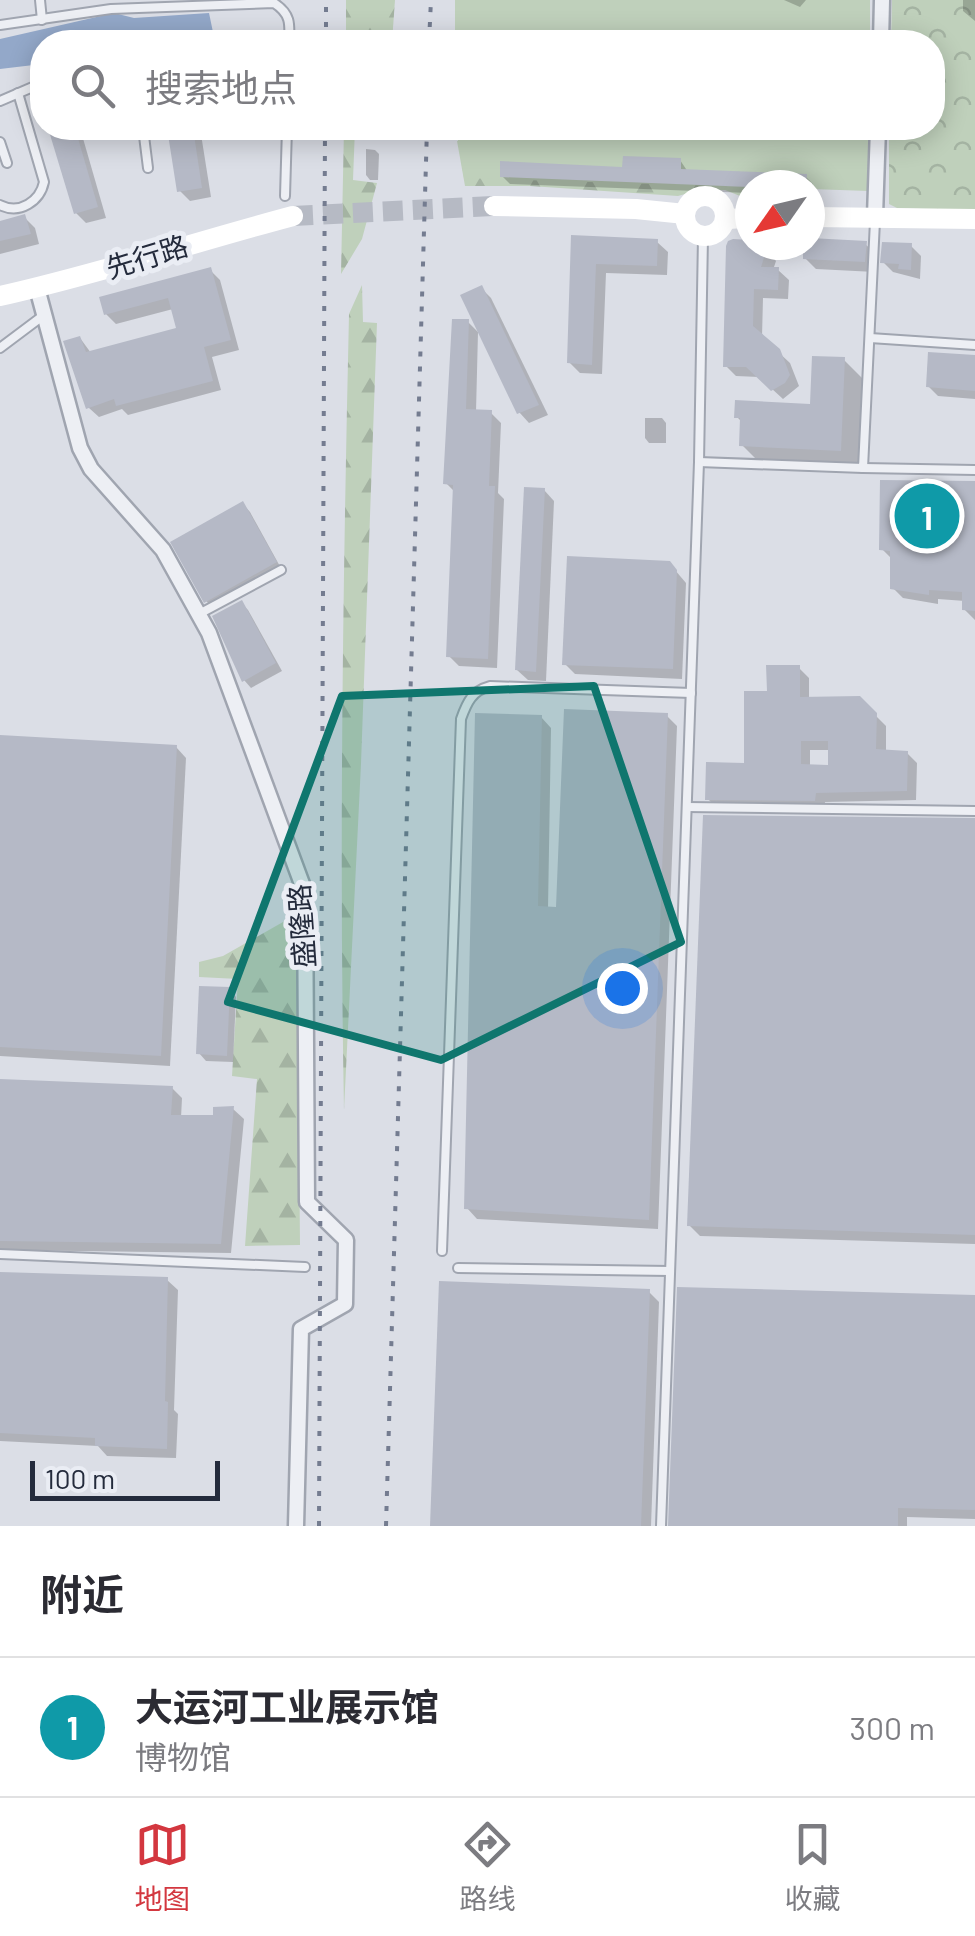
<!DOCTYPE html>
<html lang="zh">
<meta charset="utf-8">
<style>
:root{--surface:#fff;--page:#f2f2f3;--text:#2b2b33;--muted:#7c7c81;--line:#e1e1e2;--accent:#d3373f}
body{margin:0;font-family:Barlow,"Noto Sans SC",sans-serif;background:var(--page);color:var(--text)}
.compass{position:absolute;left:735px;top:170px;width:90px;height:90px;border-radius:50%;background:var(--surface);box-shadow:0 5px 25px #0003;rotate:236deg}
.scale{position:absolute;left:30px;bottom:25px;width:190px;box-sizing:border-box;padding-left:10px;border:5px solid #242b3c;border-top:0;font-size:28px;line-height:35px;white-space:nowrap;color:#242b3c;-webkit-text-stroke:8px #eaedf4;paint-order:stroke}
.you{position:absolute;left:622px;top:988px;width:35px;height:35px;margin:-25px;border:8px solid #fff;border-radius:50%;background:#1a73e8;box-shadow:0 0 0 15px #1a73e833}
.badge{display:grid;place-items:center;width:65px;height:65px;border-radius:50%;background:var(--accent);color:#fff;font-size:32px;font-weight:700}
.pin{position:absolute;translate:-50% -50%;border:5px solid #fff;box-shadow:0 2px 10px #0006}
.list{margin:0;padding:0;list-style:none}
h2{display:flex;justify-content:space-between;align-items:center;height:130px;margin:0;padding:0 40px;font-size:42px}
h2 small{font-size:32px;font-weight:400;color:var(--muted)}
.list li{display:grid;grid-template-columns:65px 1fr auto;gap:30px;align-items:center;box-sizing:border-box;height:140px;padding:0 40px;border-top:2px solid var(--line)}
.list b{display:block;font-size:38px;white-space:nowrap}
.list p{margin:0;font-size:32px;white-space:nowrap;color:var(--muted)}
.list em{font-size:32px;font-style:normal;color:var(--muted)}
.icon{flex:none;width:55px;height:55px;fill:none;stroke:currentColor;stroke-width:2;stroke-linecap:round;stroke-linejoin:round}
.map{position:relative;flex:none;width:975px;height:1526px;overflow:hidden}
.search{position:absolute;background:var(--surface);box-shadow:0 5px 25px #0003;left:30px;right:30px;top:30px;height:110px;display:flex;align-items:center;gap:25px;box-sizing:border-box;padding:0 35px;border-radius:40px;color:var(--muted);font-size:38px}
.sheet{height:270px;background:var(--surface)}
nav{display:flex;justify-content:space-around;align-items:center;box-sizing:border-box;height:140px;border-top:2px solid var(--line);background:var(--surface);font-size:28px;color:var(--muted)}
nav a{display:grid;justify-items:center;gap:5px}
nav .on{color:var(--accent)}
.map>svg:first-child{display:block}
</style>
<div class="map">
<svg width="975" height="1526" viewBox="0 0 975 1526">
<defs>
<pattern id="forest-firs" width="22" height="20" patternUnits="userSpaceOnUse" patternTransform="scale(2.5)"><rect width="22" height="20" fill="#bfd0bb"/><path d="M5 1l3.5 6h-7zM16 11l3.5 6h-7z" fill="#a4b3a2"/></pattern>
<pattern id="park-crowns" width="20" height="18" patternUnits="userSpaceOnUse" patternTransform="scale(2.5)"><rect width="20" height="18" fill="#bfd0bb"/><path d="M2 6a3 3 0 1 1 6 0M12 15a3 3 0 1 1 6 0" fill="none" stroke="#a4b3a2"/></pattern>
</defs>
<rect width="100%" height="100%" fill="#dbdee6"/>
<g fill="url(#forest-firs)">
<polygon points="346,0 395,0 392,42 346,42"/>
<polygon points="344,128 355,128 353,180 377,183 362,239 341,274"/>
<polygon points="494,138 495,177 750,187 750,200 725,190 696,191 678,196 530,186 465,186 457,141"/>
<path d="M362,285L363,322L377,323L361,764L344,1110C339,845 343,580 349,314Z"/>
<polygon points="297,914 300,1245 245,1246 257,1079 232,1076 238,979 199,977 199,962 223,956"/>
</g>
<polygon fill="url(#park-crowns)" points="892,0 975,0 975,211 897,208 889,204 889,128 932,128 932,42 891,42"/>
<g fill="#bfd0bb">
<rect x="455" y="0" width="415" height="42"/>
<polygon points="456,128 870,128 869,191 810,189 810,185 750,187 464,178"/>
</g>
<polygon fill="#93a8c9" points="114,13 134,18 209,13 214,37 177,42 42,42 42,64 0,69 0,39"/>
<g fill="#0003" fill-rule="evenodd">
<polygon points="784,0 806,0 800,7"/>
<polygon points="963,0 975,0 975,21 963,11"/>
<polygon points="51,128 80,128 106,218 86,223 76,213"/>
<polygon points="170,128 200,128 211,197 190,201 179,190"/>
<polygon points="366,149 375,150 379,154 378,180 370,180 366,175"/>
<polygon points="680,160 688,172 806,177 813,184 813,195 810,195 810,185 750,185 750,193 510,184 502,176 625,170"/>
<polygon points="24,217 35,228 39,244 0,254 0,224"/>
<polygon points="574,238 657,242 668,252 667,275 606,273 602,374 580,373 569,362"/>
<polygon points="810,241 865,244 876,254 875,272 816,269 805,258 806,245 810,245"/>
<polygon points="750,243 764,245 776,261 773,270 778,270 789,280 788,299 763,298 762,337 790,363 799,386 783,399 759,377 736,376 726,366"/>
<polygon points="911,246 921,256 920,279 893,272 883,262"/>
<polygon points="210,270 220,280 239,350 212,357 221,390 128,415 122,409 99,417 89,408 80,338 91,353 179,330 173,309 116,324 106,314"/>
<polygon points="481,288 491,298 548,415 529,423 519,412"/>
<polygon points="468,322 478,332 476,412 491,413 501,423 498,493 504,499 497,668 459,666 449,656 455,492 446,483"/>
<polygon points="975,358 975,399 938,396 928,386"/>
<polygon points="844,360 867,383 863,473 765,468 742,445 743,423 737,417 812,407"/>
<polygon points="645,418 662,418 666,423 666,443 649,443 645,438"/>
<polygon points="975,484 975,620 964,609 965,601 938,599 938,604 903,598 893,588 893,560 882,549"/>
<polygon points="544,490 554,501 546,681 528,680 517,670"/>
<polygon points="243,504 250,512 282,570 214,608 206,601"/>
<polygon points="669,563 686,583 682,679 575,674 565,664"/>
<polygon points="241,603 248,610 282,671 251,688 244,680"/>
<path d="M799,668L809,678V699H859L886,726V752L907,753L917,763L916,800L825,802L824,810L718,809L708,799L747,765ZM810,750H830V768L810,767Z"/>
<polygon points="667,716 677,726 658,1229 477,1219 467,1208 541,717 551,728 548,909 558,909"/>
<polygon points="0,737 176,747 186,758 170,1066 0,1056"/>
<polygon points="975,821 975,1244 700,1236 689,1225"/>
<polygon points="229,989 236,997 233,1062 206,1061 199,1053"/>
<polygon points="0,1081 172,1088 182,1098 181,1118 215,1118 233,1109 244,1119 231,1253 0,1250"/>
<polygon points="0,1274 167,1280 178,1290 174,1410 178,1414 176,1458 107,1456 98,1446 0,1441"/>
<polygon points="649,1292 659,1302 651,1526 432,1526"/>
<polygon points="975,1298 975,1519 907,1517 907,1526 671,1526"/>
</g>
<g fill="#b5b9c6" fill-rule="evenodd">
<polygon points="48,128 75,128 98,207 74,214"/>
<polygon points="167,128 193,128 202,188 177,192"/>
<polygon points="623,156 681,158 681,169 807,174 806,185 750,187 500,177 500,161 622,167"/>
<polygon points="25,214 31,234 0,241 0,221"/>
<polygon points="571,235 658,239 657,266 596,264 592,365 567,363"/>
<polygon points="810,238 867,241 865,262 803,259 803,245 810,245"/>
<polygon points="733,239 750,240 750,245 768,245 761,267 779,267 778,290 754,289 753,326 780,349 790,375 785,383 771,391 746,367 723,367 726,246 728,241"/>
<polygon points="882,242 912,243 911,270 898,269 899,264 880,263"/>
<polygon points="211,267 231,340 204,347 213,381 116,406 114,399 86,409 63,341 80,336 86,352 176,328 168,298 104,315 99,297"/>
<polygon points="482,285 539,405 517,414 460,295"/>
<polygon points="452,319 469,319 466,409 492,410 489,486 495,486 488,659 446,657 453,485 443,484"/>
<polygon points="928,352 975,355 975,391 926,387"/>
<polygon points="812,356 845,357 841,451 739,446 740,418 734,418 735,400 810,404"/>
<polygon points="880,480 975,481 975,611 962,610 962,592 929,590 929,595 890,589 890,551 879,550"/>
<polygon points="524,487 545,488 536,672 515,670"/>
<polygon points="243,501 277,562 204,603 170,542"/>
<polygon points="567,556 670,561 677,570 673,669 562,665"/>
<polygon points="242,600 276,663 242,682 212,616"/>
<path d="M766,665H800V697L860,696L877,713L876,749L908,751L907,791L816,793L815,801L705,800L706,762L744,763V691H767ZM801,741H828V765L801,764Z"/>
<polygon points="564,709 668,713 649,1220 464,1209 475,713 542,715 538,906 556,907"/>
<polygon points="0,735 177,745 161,1056 0,1047"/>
<polygon points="703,815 975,818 975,1235 687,1226"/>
<polygon points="199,986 230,987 227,1056 196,1054"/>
<polygon points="0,1079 173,1086 171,1115 213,1115 213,1107 234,1106 221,1244 0,1241"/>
<polygon points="0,1272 168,1277 165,1401 168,1402 167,1449 95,1446 95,1438 0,1433"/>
<polygon points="439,1281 650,1289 641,1526 430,1526"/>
<polygon points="677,1287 975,1295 975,1510 898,1508 898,1526 668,1526"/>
</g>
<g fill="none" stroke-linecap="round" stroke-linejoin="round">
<polyline stroke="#b6bac4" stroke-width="20" stroke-dasharray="20 10" stroke-linecap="butt" points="293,216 494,206"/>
<g stroke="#a0a5b0" stroke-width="12">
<g id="lane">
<polyline points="40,0 42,20"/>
<path d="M0,25L111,9L274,3C291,14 290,24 289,42"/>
<polyline points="0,101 42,83"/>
<polyline points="143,128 148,168"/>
<polyline points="0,142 7,163"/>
<polyline points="285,196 287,128"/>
<path d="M0,205C20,215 40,201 44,182L18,93"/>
<polyline points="870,338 975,345"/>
<polyline points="0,348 44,315"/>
<polyline points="699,462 863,468 875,221"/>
<polyline points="863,468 975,470"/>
<polyline points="199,614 281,570"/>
<polyline points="687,807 975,811"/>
<path d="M442,1251L461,719C467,702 472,691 490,686L691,693"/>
<polyline points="0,1254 305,1267"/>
<polyline points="458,1268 670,1271"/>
<polyline points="661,1526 699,462 703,237"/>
</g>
</g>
<g stroke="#a0a5b0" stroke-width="19">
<g id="street">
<polyline points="881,42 882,0"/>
<polyline points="875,216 878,128"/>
<polyline points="37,288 80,448 91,469 163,550 209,633 305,892 307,1202 346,1240 345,1304 301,1329 296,1526"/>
</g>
</g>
<use href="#lane" stroke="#edeff4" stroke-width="8"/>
<use href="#street" stroke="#edeff4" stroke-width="14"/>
<g stroke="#fff" stroke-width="20">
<circle cx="705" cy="216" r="20"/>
<polyline points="494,206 636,209 685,214"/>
<polyline points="810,217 975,219"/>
<polyline points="725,219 750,218"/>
<path d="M0,296C99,274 195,242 293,216"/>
</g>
<g stroke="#747c90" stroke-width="4" stroke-dasharray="5 10" stroke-linecap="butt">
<polyline points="326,42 326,0"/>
<polyline points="429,42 431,0"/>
<polyline points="319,1526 325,128"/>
<polyline points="386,1526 427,128"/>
</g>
</g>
<path fill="#0f766e" fill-opacity="0.2" stroke="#0f766e" stroke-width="8" stroke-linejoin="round" d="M594,686L681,942L441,1060L228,1002L342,696Z"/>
<g text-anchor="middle" stroke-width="10" stroke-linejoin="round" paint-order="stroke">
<g font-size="28" fill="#242b3c" stroke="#eaedf4">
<text transform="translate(147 257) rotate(-17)" y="10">先行路</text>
<text transform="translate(302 926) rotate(-94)" y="10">盛隆路</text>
</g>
</g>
</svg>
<svg class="compass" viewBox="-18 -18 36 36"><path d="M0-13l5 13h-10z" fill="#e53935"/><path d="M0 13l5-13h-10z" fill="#7c7c81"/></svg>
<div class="scale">100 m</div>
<div class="you"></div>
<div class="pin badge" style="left:927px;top:516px;background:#0f9aa8">1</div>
<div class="search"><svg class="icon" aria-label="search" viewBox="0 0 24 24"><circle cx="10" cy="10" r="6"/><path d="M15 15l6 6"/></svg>搜索地点</div>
</div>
<section class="sheet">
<h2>附近<small></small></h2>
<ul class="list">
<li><span class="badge" style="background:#0f9aa8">1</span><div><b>大运河工业展示馆</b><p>博物馆</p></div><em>300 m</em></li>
</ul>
</section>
<nav>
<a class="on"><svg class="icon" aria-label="map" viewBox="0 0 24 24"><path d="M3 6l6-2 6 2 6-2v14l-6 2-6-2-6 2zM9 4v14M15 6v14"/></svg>地图</a>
<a><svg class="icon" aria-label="directions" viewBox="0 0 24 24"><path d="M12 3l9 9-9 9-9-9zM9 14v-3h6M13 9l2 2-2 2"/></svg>路线</a>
<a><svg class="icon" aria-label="saved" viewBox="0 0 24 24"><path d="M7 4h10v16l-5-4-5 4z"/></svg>收藏</a>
</nav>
